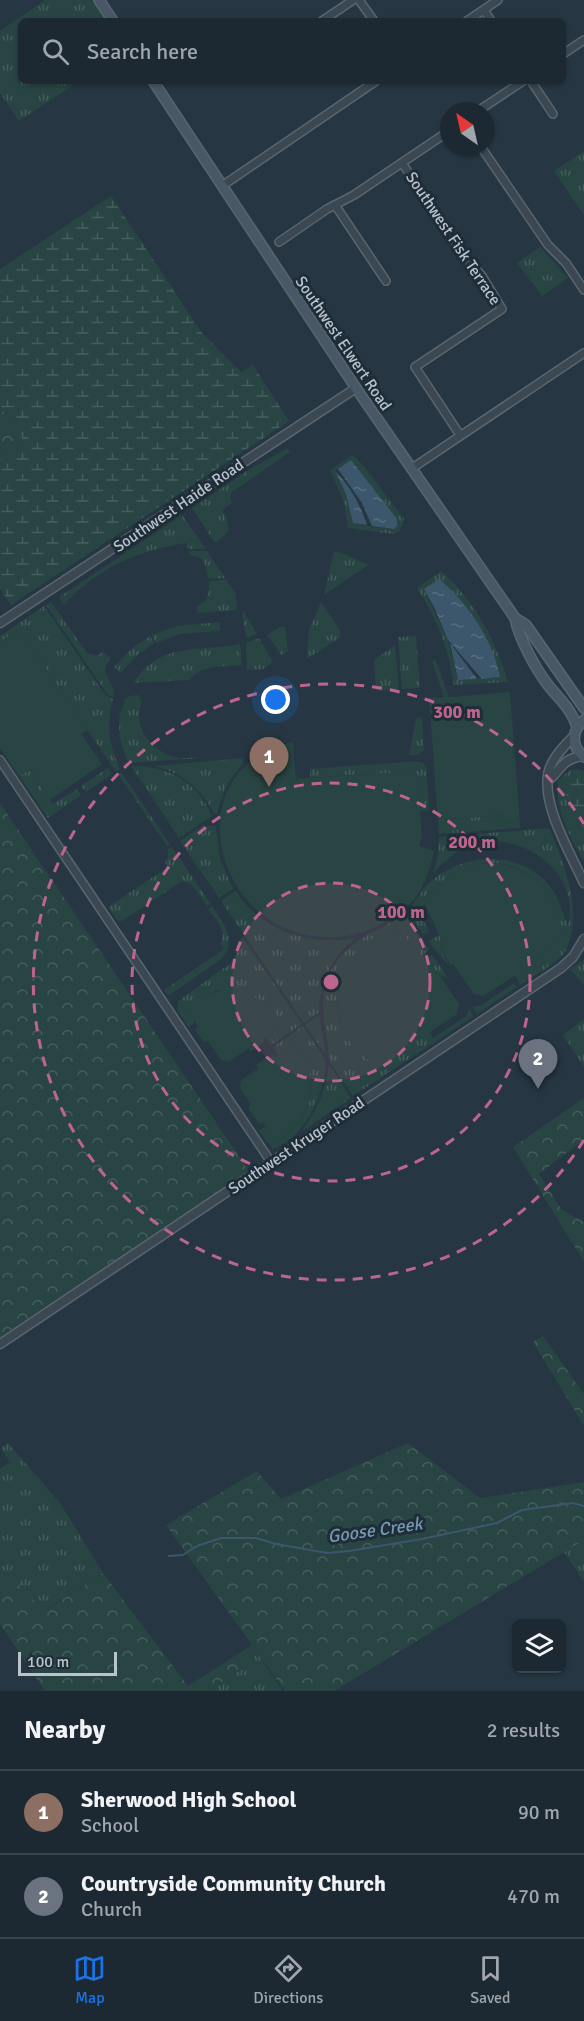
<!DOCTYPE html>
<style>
:root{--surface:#1c2932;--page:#25313a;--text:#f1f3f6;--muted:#a0a6ac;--line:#3a454d;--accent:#1a73e8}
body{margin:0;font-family:Signika,sans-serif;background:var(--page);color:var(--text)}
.controls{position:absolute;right:18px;bottom:18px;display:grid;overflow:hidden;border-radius:9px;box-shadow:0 2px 4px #0004}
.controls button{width:54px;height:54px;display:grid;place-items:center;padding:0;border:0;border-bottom:2px solid var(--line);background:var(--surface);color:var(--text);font:30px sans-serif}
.compass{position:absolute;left:440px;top:102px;width:54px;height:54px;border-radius:50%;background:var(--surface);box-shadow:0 2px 4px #0004;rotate:326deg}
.scale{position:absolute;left:18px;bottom:15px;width:99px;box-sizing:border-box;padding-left:6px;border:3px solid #b8c3cc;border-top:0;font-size:16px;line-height:21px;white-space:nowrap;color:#b8c3cc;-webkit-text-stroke:4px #1f2d38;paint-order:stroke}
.you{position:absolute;left:276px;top:700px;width:21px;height:21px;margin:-15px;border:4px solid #fff;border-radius:50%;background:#1a73e8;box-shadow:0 0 0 9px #1a73e833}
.badge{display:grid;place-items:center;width:39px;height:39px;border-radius:50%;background:var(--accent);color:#fff;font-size:20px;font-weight:700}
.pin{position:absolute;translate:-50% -50px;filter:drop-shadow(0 2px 3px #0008)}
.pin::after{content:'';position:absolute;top:32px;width:21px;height:18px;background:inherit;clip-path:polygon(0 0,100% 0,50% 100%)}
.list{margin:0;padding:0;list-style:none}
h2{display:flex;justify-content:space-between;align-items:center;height:78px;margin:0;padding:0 24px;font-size:26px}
h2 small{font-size:20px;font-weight:400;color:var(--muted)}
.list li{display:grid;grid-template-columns:39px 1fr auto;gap:18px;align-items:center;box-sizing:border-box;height:84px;padding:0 24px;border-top:2px solid var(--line)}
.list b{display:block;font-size:22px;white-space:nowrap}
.list p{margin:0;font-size:20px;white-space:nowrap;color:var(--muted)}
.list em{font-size:20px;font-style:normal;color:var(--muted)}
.icon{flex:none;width:33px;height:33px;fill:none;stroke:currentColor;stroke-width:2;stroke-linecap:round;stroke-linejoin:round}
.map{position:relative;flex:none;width:584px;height:1691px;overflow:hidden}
.search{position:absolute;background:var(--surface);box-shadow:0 2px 4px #0004;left:18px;right:18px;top:18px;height:66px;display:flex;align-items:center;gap:15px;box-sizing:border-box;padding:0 21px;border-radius:9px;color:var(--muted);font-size:22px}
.sheet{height:246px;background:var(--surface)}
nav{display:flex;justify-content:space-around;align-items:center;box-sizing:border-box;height:84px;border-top:2px solid var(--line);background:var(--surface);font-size:16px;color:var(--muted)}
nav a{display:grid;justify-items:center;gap:3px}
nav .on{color:var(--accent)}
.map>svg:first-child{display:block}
</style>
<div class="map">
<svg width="584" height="1691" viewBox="0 0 584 1691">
<defs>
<pattern id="grass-tufts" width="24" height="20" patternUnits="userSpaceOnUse" patternTransform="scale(1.5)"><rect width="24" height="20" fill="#284443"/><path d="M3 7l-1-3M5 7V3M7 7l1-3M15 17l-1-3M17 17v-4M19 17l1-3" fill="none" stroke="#455d5d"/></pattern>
<pattern id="forest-crowns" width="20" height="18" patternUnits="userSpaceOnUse" patternTransform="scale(1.5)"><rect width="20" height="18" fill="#284443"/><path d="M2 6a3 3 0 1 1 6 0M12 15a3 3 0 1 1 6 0" fill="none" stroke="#455d5d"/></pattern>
<pattern id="wetland-marsh" width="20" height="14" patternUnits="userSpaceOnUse" patternTransform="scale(1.5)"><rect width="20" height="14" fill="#284443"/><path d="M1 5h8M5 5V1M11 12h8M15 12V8" fill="none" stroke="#455d5d"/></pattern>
<pattern id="water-ripples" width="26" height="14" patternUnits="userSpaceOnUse" patternTransform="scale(1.5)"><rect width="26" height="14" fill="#3c576c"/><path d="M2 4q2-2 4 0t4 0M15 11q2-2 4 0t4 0" fill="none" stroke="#566e80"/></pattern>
</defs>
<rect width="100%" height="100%" fill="#263743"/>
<g fill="url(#grass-tufts)" fill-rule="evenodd">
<polygon points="45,0 92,0 106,21 21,21 21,81 79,81 19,121 0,93 0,31"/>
<polygon points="584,151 584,215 554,171"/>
<polygon points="540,247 568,278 542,296 517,263"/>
<path d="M288,448L290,452L232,492L230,497L232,503L222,510C230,527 233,531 215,543L192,508L252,468Z"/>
<path d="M352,455L363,465L404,519L400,531L393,534L348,528L344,502L330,470ZM351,460L396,519L391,529L355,524L352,520L346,494L335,471Z"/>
<path d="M182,515L206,549H188L187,543C140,549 96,569 64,605L59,597Z"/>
<path d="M189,551H207L225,578L208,579C207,565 204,556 189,555Z"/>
<polygon points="334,551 352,557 368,565 324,595"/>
<path d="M441,571C474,599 496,641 508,682L454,685C449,649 437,619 417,588ZM424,589L500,677L458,680L448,640Z"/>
<path d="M226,580L235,592L237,610L197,613V606C209,601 209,593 209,581Z"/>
<polygon points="51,602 87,653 96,656 103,652 111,658 106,666 105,672 113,688 114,697 108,695 46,605"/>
<polygon points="321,602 341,632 339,634 341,637 307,659 309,630"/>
<path d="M44,606L106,696L113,699C106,724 109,746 120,769L116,772L19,629L0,642V636Z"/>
<polygon points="242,612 244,612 257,634 246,638"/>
<polygon points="220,622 220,631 180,634 156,643 152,635 177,626"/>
<polygon points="280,627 285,627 288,651 282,656 267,635"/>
<polygon points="150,636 154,643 136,656 121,673 114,667 130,650"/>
<polygon points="416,636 420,688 402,689 398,637"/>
<polygon points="259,638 273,662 263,669 247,670 246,643"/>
<path d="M240,644L242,665C224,667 201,664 190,680L134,683C158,641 202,652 240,644Z"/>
<polygon points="395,645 399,689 376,691 374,660"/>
<path d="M138,695L142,702C131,726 152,751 174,757C182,760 194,756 201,758L129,763C120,746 114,720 125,702L123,701L130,696Z"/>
<polygon points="422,717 424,750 418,755 409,755 416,718"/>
<path d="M243,758V764C229,778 221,795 217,814H214C203,789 180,772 154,766Z"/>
<polygon points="417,761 423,763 426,767 429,811 422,811 364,774 310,778 310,769"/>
<path d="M131,766C167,765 198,782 212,816L179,838Z"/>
<polygon points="108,768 112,774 86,792 81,786"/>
<polygon points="29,769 53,804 77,789 81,795 48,818 19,776"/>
<path d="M576,769L584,771V862C570,837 554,809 558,780L570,770Z"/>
<polygon points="121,772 170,844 167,846 118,774"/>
<polygon points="504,815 505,824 520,823 520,828 439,834 438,820"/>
<polygon points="202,826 216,826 220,859 233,889 219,898 180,841"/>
<path d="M549,828C566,866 584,915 565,952C553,966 535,975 520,985L517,978L533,963L531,960L562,932C554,879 504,844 454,874C437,884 431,903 418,909L429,932L423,934L407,911C415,903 420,893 427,885C459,853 517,848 548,884C560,898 561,910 568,926C582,871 519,828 470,845C455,851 444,862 433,873L438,855L439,837Z"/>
<polygon points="172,847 211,904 207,906 192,885 182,881 122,921 117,920 108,907 168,867 165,862 168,858 168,849"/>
<path d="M235,891C263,931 308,947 356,938C331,957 320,982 319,1012L304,1023L221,901Z"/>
<path d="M212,906C224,924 239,942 220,960L168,996L164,990L224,949L220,944C229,932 215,919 208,909Z"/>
<path d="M405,913L429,949L422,956L397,928C334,944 314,1024 371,1061L430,1032L433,1038L466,1016L469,1009L474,1016L353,1096C346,1085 337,1074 330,1062C327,1056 329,1046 327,1039C320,1004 320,972 350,947C366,933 387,927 405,913Z"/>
<polygon points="439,935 443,943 440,945 449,966 428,941"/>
<polygon points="241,936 302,1024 271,1045 266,1037 283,1025 271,1008 261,1000 219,990 196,998 185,1006 195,1022 189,1027 178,1011 178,1002 181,999 231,963 238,951"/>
<polygon points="432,955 448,978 447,979 443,975 441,977 426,960"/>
<polygon points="584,960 584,985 570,969"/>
<polygon points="514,983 517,987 477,1014 473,1007 480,1006"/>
<polygon points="319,1015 326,1055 305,1025"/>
<polygon points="584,1019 584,1067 563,1035"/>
<path d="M303,1026L326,1061C324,1094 307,1136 273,1149L259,1131L266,1126L277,1142C313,1121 322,1077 296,1043L278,1055L273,1047Z"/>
<path d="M329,1064L351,1098L301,1132C317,1111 326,1090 329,1064Z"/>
<polygon points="8,1443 60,1503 103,1573 42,1612 0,1598 0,1469 10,1462 1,1448"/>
<polygon points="584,1540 584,1582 564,1552"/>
<polygon points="252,1645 283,1691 207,1691 242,1669 235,1656"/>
</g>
<g fill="url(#forest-crowns)">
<polygon points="0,407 26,443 0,455"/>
<polygon points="0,803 249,1171 0,1337"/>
<polygon points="584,1098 584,1140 539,1174 562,1210 584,1222 584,1262 513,1147"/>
<polygon points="543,1336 584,1394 584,1426 533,1342"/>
<polygon points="408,1443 480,1498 584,1482 584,1540 334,1691 285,1691 166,1525 257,1471 281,1499"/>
<polygon points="103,1573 188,1686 235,1656 242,1669 207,1691 45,1691 0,1624 0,1598 21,1584 43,1612"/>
</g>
<g fill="url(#wetland-marsh)">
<polygon points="111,196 202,333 241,372 253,365 289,421 11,605 0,589 0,455 25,443 0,407 0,269"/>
<path d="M574,777L584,779V830C575,815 562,799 567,781Z"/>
</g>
<g fill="#284443">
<polygon points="19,629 88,730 81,734 102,764 50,800 30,770 19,776 0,748 0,642"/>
<polygon points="436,660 449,697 510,692 520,823 504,824 503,815 438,820 429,698 444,697 432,661"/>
<path d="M293,742L296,779L411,771C426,774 422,799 423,811L420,812L422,836L419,846L434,851C431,867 419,906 401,908L402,910C380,929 352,939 322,937C210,929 175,768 293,742Z"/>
<path d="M491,863C530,866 558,893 562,933L532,960L534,963L517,978L514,976L484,996L474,994L453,964L450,965L440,945L443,943L425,905C440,880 461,864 491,863Z"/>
<path d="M397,928L441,977L459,1004L457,1014L430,1032L371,1062C315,1025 333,942 397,928Z"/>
<path d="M225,990C251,991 271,1003 283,1025L263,1039L265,1042L251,1051L249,1048L229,1062L221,1060L208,1041L204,1043L195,1029L198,1026L184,1006L201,995Z"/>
<path d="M296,1043C322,1077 313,1121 276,1142L263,1122L259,1124L248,1108L251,1105L240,1088L241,1080L258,1069L256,1065L273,1054L275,1057Z"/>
</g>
<g fill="url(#water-ripples)">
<polygon points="351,460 397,519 397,526 394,529 372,526 362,503 338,469"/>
<path d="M335,471C350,486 360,504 367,525L353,523L346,494Z"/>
<path d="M439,579C468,603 493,640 500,677L482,679L448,640L434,607L424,589Z"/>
<polygon points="450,643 477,679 458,680"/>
</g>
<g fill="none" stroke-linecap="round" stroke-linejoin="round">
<polyline stroke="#3c576c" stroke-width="2" points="169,1556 183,1555 197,1546 221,1538 256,1538 276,1544 327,1553 349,1551 422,1539 497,1523 522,1510 573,1503 584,1506"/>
<g stroke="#596670" stroke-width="10">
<g id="minor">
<polyline points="359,0 374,21"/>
<polyline points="484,10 491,21"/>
<polyline points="322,21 353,0"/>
<polyline points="467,21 498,0"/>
<polyline points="563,54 584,40"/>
<polyline points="531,81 553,114"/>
<polyline points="478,111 523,81"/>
<polyline points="481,147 548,245 566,263 584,290"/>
<polyline points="402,163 467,259 482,276 502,309 415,367 460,435"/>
<polyline points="222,186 376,81"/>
<polyline points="335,205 386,281"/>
<polyline points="279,242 327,209 354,195 449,131"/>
<polyline points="411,469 584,353"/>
<polyline points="0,760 271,1162"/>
</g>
</g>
<g stroke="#596670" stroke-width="11">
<g id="tertiary">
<polyline points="0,623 356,388"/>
<path d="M574,736C565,745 556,754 551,765C536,797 571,854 584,883"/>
<path d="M549,780C562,768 562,759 583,756"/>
<polyline points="0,1344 561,968 573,957 584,939"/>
</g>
</g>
<g stroke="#596670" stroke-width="12">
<g id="secondary">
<polyline points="99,0 113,21"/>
<path d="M153,81L356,388L515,618C519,638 535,668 548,685C560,700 571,708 577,727"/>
<polyline points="515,618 526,625 584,708"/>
<path d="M584,720C571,731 571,746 584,757"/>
</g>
</g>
<use href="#minor" stroke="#3b4852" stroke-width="7"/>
<use href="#tertiary" stroke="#3b4852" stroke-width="8"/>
<use href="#secondary" stroke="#495866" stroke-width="9"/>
</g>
<circle cx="331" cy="982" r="99" fill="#be658e" fill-opacity=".12"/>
<g fill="none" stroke="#be658e" stroke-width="3" stroke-dasharray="10 8">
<circle cx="331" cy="982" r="99"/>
<circle cx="331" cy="982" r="199"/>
<path d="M584 1140A298 298 0 1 1 584 824"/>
</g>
<g text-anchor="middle" stroke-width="6" stroke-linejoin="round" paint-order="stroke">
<g font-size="16" fill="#b8c3cc" stroke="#1f2d38">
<text transform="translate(454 238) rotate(56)" y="6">Southwest Fisk Terrace</text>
<text transform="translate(344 343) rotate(56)" y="6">Southwest Elwert Road</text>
<text transform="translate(178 505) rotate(-34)" y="6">Southwest Haide Road</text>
<text transform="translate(296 1145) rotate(-34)" y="6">Southwest Kruger Road</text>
</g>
<g font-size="18" font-style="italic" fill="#7898b0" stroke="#1f2d38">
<text transform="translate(375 1530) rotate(-8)" y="6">Goose Creek</text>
</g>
</g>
<circle cx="331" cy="982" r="9" fill="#be658e" stroke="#1f2d38" stroke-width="3"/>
<g font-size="18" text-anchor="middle" font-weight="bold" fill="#be658e" stroke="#1f2d38" stroke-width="6" stroke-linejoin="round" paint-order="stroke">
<text x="457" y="718">300 m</text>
<text x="472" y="848">200 m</text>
<text x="401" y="918">100 m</text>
</g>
</svg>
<div class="controls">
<button><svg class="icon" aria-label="layers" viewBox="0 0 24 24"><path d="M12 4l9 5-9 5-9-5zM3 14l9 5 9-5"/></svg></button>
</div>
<svg class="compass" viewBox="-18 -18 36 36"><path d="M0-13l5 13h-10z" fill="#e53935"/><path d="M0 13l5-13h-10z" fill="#a0a6ac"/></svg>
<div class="scale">100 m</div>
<div class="you"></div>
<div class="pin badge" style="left:269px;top:787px;background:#8d6e63">1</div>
<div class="pin badge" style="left:538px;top:1089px;background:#6b7280">2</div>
<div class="search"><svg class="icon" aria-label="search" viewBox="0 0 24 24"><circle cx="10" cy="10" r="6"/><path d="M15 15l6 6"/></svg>Search here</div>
</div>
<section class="sheet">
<h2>Nearby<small>2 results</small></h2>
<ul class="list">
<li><span class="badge" style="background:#8d6e63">1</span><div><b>Sherwood High School</b><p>School</p></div><em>90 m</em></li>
<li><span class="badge" style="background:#6b7280">2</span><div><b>Countryside Community Church</b><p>Church</p></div><em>470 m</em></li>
</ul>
</section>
<nav>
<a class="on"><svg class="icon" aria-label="map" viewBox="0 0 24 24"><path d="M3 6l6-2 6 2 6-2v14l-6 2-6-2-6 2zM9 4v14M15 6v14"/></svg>Map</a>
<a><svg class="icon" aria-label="directions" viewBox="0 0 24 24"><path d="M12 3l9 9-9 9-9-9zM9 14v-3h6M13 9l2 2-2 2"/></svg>Directions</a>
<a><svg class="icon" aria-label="saved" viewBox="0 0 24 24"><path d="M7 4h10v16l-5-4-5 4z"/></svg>Saved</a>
</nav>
